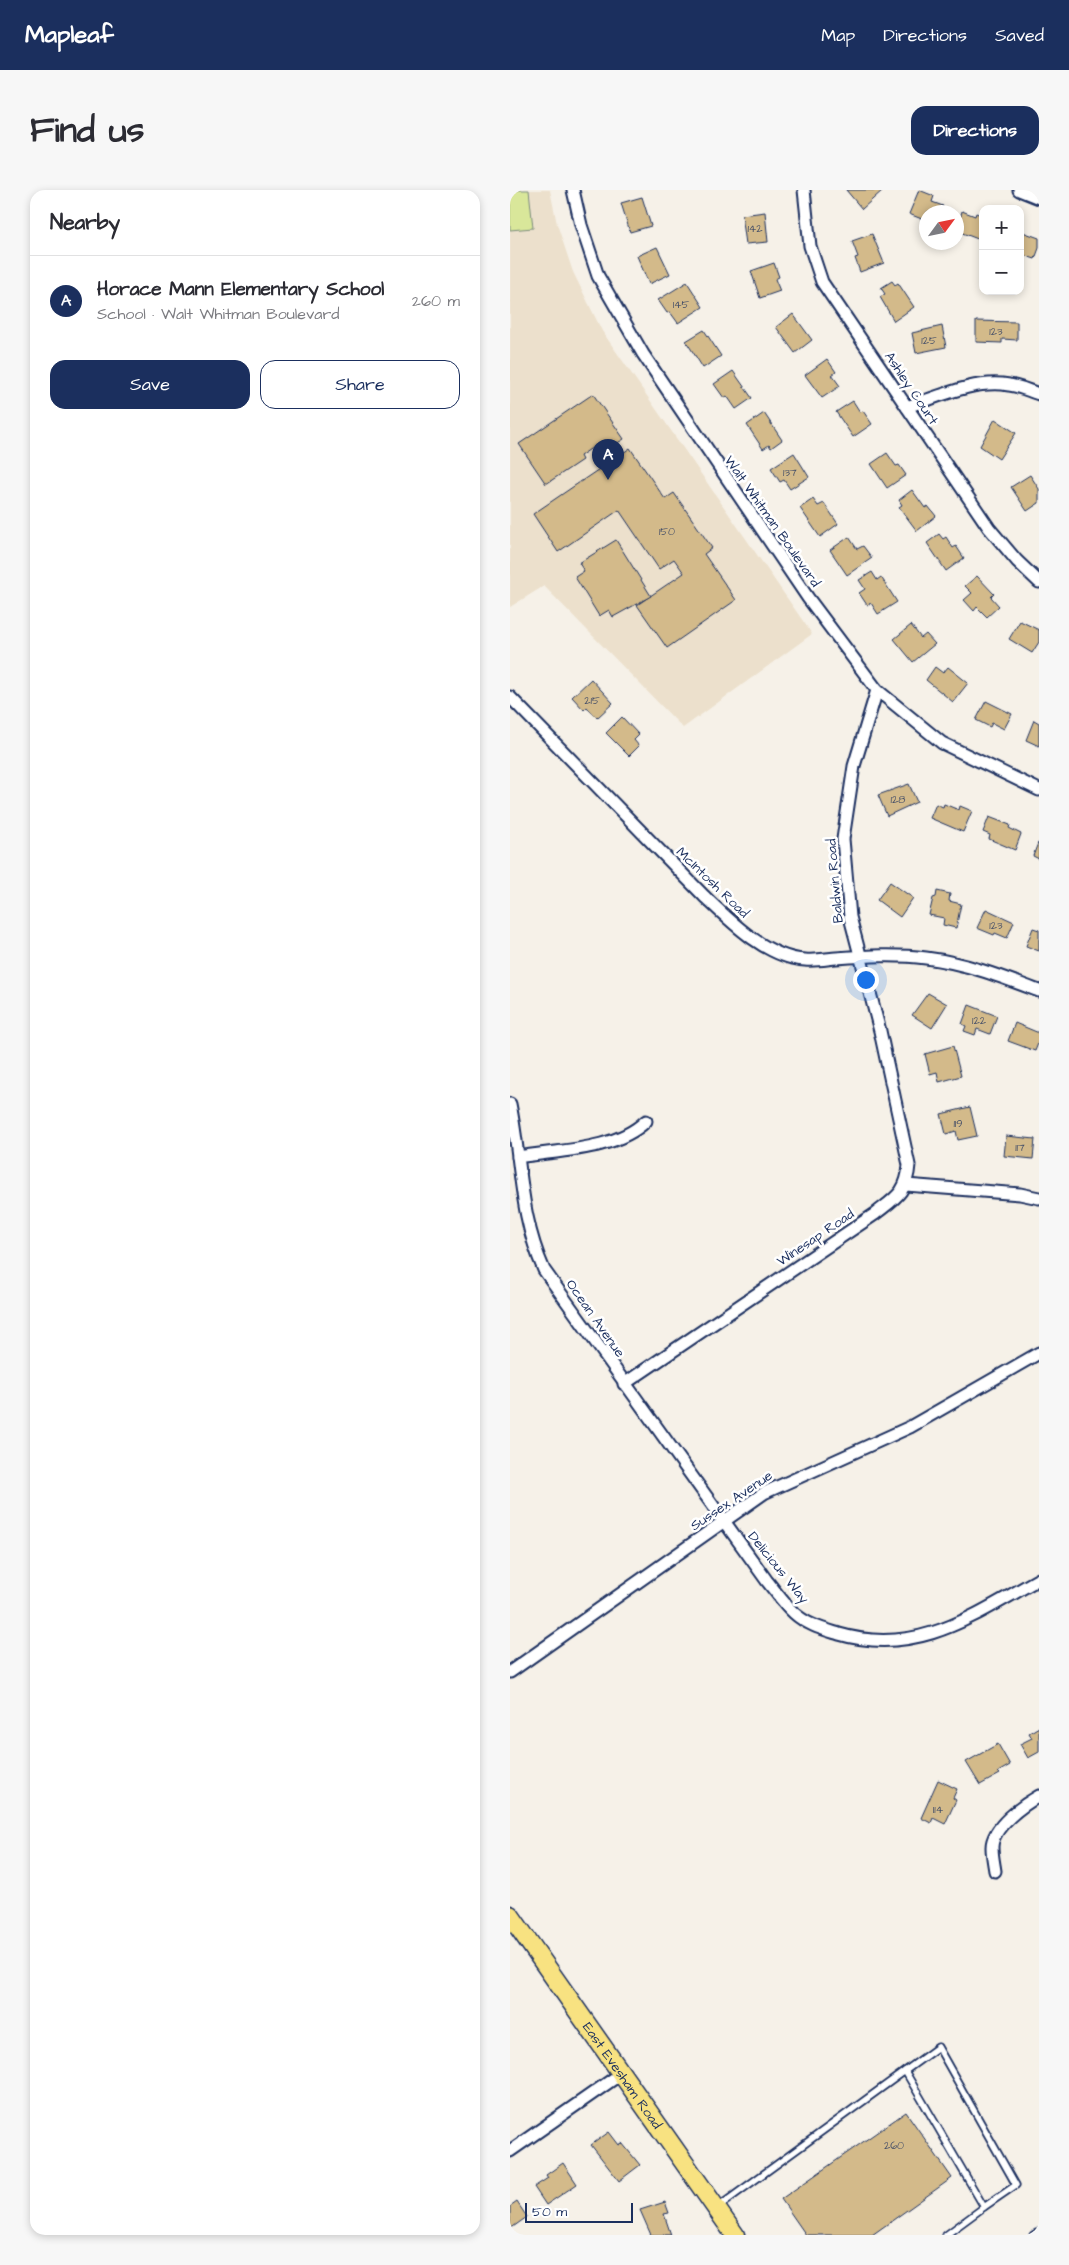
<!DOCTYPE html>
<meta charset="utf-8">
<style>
:root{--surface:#fff;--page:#f7f7f7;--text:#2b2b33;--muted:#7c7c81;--line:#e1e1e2;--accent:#1b2f5e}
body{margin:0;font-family:"Architects Daughter",sans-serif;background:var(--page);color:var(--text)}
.controls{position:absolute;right:15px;top:15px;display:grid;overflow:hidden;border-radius:10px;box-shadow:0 2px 8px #0003}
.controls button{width:45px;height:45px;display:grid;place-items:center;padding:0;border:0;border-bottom:1px solid var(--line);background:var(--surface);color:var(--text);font:25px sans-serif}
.compass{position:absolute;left:409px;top:15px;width:45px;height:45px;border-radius:50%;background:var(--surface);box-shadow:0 2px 8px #0003;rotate:57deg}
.scale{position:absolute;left:15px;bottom:12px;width:108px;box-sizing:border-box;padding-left:5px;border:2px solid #1b2f5e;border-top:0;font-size:14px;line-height:18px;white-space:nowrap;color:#1b2f5e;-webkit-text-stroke:4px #fff;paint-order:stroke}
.you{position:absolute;left:355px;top:789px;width:18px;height:18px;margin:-12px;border:4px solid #fff;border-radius:50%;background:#1a73e8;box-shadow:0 0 0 8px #1a73e833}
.badge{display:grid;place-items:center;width:32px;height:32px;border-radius:50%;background:var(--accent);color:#fff;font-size:16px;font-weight:700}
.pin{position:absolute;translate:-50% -41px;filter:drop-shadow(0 1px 2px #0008)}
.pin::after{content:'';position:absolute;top:26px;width:18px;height:15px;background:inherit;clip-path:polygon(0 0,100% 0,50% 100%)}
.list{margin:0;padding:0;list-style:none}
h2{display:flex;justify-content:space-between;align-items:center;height:65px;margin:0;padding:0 20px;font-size:21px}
h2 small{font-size:16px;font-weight:400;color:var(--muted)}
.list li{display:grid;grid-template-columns:32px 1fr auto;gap:15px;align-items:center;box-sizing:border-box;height:90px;padding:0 20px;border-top:1px solid var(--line)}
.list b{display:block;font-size:19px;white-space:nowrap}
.list p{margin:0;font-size:16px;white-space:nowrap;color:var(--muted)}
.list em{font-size:16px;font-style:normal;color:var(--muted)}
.actions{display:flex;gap:10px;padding:15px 20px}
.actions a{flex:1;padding:11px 0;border:1px solid var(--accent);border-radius:15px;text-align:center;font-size:18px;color:var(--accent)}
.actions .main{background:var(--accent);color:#fff}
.map{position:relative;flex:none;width:529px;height:2045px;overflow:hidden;border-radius:15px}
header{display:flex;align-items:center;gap:30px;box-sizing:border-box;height:70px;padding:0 25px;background:var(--accent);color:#fff}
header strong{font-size:24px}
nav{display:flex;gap:28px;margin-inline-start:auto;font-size:18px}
.intro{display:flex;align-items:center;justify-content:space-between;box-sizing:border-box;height:120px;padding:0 30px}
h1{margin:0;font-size:35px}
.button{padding:12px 22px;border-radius:15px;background:var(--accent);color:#fff;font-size:18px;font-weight:700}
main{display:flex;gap:30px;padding:0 30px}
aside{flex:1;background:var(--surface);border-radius:15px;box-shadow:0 2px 8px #0003}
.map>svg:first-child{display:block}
</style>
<header>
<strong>Mapleaf</strong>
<nav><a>Map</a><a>Directions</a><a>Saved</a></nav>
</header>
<div class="intro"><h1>Find us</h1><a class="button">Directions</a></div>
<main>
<aside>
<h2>Nearby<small></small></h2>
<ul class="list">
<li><span class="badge">A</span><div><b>Horace Mann Elementary School</b><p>School · Walt Whitman Boulevard</p></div><em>260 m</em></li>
</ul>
<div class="actions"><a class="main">Save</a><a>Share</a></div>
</aside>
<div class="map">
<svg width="529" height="2045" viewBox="0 0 529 2045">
<rect width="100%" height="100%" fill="#f6f1e8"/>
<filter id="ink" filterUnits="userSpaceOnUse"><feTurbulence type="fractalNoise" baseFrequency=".02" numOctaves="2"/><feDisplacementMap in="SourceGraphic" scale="10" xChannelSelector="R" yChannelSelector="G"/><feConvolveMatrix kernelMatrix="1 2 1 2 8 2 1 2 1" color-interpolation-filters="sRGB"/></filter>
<g filter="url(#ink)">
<polygon fill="#ece0cc" points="0,0 40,0 47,34 63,82 92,141 302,444 173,538 34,396 0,417"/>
<polygon fill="#d9e79a" stroke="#7a8b7c" points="0,0 19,0 23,38 0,40"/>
<g fill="#d3ba8a" stroke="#1b2f5e">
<polygon points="336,0 373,0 352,19"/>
<polygon points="409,0 424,6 422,12 433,16 430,22 417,22 417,31 399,24"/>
<polygon points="132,7 141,36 120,42 111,13"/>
<polygon points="452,21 465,26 466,23 473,26 473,51 447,41"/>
<polygon points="255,22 258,52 236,54 232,25"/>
<polygon points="510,41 529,48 529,58 525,69 510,64"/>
<polygon points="362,44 374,73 350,82 345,68 348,67 342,51"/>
<polygon points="147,57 160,84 139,94 127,66"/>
<polygon points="264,73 269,87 265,89 270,101 250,108 241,81"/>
<polygon points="382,91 385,95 388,93 404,117 384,131 370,107 375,104 371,98"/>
<polygon points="177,92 193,117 168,133 160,122 157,123 148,110"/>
<polygon points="283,124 302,150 285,163 266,137"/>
<polygon points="466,131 507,132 507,150 492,149 492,153 466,152"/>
<polygon points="432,136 436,157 406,163 402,143"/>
<polygon points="194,140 211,166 193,178 176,151"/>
<polygon points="317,169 326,182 322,185 330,196 312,208 295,185"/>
<polygon points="223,181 242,208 226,219 217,206 214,208 204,194"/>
<polygon points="83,204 114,249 98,259 105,269 120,258 155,309 164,303 202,358 194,364 226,410 157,458 127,415 174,383 164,369 149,379 109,320 48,362 23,324 98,273 86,255 70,266 72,270 36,294 9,254"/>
<polygon points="343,211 350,222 353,221 362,234 343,247 326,222"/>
<polygon points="254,223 272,250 261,258 259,255 253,259 237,235"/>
<polygon points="485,229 506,243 489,269 470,256"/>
<polygon points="284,263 299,287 280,299 274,290 270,292 261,278"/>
<polygon points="377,263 386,276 389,275 396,285 377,298 361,274"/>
<polygon points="520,285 529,299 529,313 517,321 501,297"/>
<polygon points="402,300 415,318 418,316 426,326 407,341 389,317 392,315 389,310"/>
<polygon points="303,309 308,316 314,313 328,334 310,347 290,318"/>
<polygon points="429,344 433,349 436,347 443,358 446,356 454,368 436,381 417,353"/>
<polygon points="339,347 347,359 353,356 362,368 337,385 320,360"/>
<polygon points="106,350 141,406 103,427 99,420 89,426 65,387 74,381 69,373"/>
<polygon points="362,382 367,390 371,387 387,412 368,424 361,413 357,415 349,403 355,399 349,390"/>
<polygon points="467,386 484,404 481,407 489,416 477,427 467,417 464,421 454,410 462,403 455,396"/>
<polygon points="510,431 529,440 529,452 522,463 499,449"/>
<polygon points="401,435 411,448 416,444 425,454 403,472 384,449"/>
<polygon points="425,477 433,483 438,477 458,493 443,512 416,490"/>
<polygon points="81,489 103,513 87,528 77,517 74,520 62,507"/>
<polygon points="476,511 502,524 494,539 482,533 480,537 466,530"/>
<polygon points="112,527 129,545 124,550 129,556 119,566 96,543"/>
<polygon points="524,530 529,533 529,556 516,550"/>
<polygon points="399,594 407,612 377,626 368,605"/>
<polygon points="426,614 433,617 434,614 449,620 450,616 462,621 453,642 420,628"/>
<polygon points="479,627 500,635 499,638 511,644 505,660 479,649 480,645 473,642"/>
<polygon points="528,653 529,653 529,669 523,666"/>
<polygon points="380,692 403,708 390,727 367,710"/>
<polygon points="427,701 440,704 439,711 451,714 446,738 433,735 434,728 419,725 423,708 426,707"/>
<polygon points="476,719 504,732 497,748 485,743 484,745 467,738"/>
<polygon points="523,738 529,740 529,761 516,756"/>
<polygon points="418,803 437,814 422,838 402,825"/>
<polygon points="459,815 487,826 480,844 467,839 465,845 454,841 456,836 452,834"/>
<polygon points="505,833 529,843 529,851 525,861 498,851"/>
<polygon points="443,856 451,886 429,892 427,882 420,884 415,864"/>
<polygon points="460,917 467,946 448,950 446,941 436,944 431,924"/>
<polygon points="496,946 525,949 523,969 494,966"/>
<polygon points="529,1537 529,1562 518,1568 510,1554 522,1548 519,1543"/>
<polygon points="488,1554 500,1575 488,1582 490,1584 470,1595 456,1572"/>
<polygon points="428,1590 447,1599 443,1608 446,1610 435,1634 423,1628 421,1633 411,1628"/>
<polygon points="396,1922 442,1988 362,2045 296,2045 271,2009"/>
<polygon points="99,1942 109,1955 112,1953 130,1975 109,1991 81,1955"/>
<polygon points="53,1973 67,1994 36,2015 24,1997 38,1988 36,1985"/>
<polygon points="7,2012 17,2027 0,2039 0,2017"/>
<polygon points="155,2012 159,2023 154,2024 161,2045 141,2045 130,2020"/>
</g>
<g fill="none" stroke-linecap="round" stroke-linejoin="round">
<g stroke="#1b2f5e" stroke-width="9">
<g id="lane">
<polyline points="395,1881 428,1857 506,1995 474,2017"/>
<polyline points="208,2017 395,1881 474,2017 436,2045"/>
<polyline points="523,2045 528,2042 529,2045"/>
</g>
</g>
<g stroke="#1b2f5e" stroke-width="15">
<g id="street">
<polyline points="63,0 71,35 88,86 133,164 298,408 367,500 432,553 529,600"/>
<polyline points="294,0 300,56 312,92 479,338 507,371 529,392"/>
<polyline points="509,0 529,8"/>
<path d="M397,217C428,207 465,189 499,195C509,196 519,201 529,204"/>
<path d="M0,507L194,706C220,731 257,768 295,770C305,771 316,769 326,768C356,766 386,764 416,768C456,773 492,787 529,801"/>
<path d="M0,914C12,973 9,1024 34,1080L257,1391C266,1402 274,1414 284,1423C297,1435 313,1439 329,1444C408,1467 464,1425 529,1389"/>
<path d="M8,967C48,960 105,961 136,931"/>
<polyline points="396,995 510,1004 529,1008"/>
<path d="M114,1194L365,1024C385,1008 397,1003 399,975L370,841L340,727L333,649L344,576L367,500"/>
<polyline points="0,1482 254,1303 400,1237 529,1163"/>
<path d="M485,1681C484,1674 482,1665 482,1657C482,1637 513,1615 529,1606"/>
<polyline points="0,1961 112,1883"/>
</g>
</g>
<g stroke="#1b2f5e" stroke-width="21">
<g id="primary">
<path id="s1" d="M0,1725L225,2045"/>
</g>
</g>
<use href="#lane" stroke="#fff" stroke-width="5.5"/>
<use href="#street" stroke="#fff" stroke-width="11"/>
<use href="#primary" stroke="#f8e281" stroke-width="18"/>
</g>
</g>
<g text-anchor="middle" stroke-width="5" stroke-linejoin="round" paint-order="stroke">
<g font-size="11" fill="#495269">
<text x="245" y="42">142</text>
<text x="171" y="118">145</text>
<text x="486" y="145">123</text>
<text x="419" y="154">125</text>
<text x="280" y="286">137</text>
<text x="157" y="345">150</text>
<text x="82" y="514">215</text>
<text x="388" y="613">128</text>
<text x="486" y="739">123</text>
<text x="469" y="834">122</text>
<text x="448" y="937">119</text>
<text x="510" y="961">117</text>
<text x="428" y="1623">114</text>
<text x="384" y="1959">260</text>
</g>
<g font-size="14" fill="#1b2f5e" stroke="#fff">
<text transform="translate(402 198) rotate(56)" y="5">Ashley Court</text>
<text transform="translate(263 331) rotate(55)" y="5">Walt Whitman Boulevard</text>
<text transform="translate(324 691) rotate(-95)" y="5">Baldwin Road</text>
<text transform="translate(203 692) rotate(44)" y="5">McIntosh Road</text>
<text transform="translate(305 1047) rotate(-34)" y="5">Winesap Road</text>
<text transform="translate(86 1128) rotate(55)" y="5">Ocean Avenue</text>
<text transform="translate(221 1310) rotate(-34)" y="5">Sussex Avenue</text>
<text transform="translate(269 1377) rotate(51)" y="5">Delicious Way</text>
<text dy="5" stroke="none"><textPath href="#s1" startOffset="196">East Evesham Road</textPath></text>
</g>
</g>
</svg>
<div class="controls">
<button>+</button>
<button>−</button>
</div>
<svg class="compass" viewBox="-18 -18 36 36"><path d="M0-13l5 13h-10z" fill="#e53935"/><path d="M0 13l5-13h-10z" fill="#7c7c81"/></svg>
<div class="scale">50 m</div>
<div class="you"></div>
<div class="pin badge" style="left:98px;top:290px">A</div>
</div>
</main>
